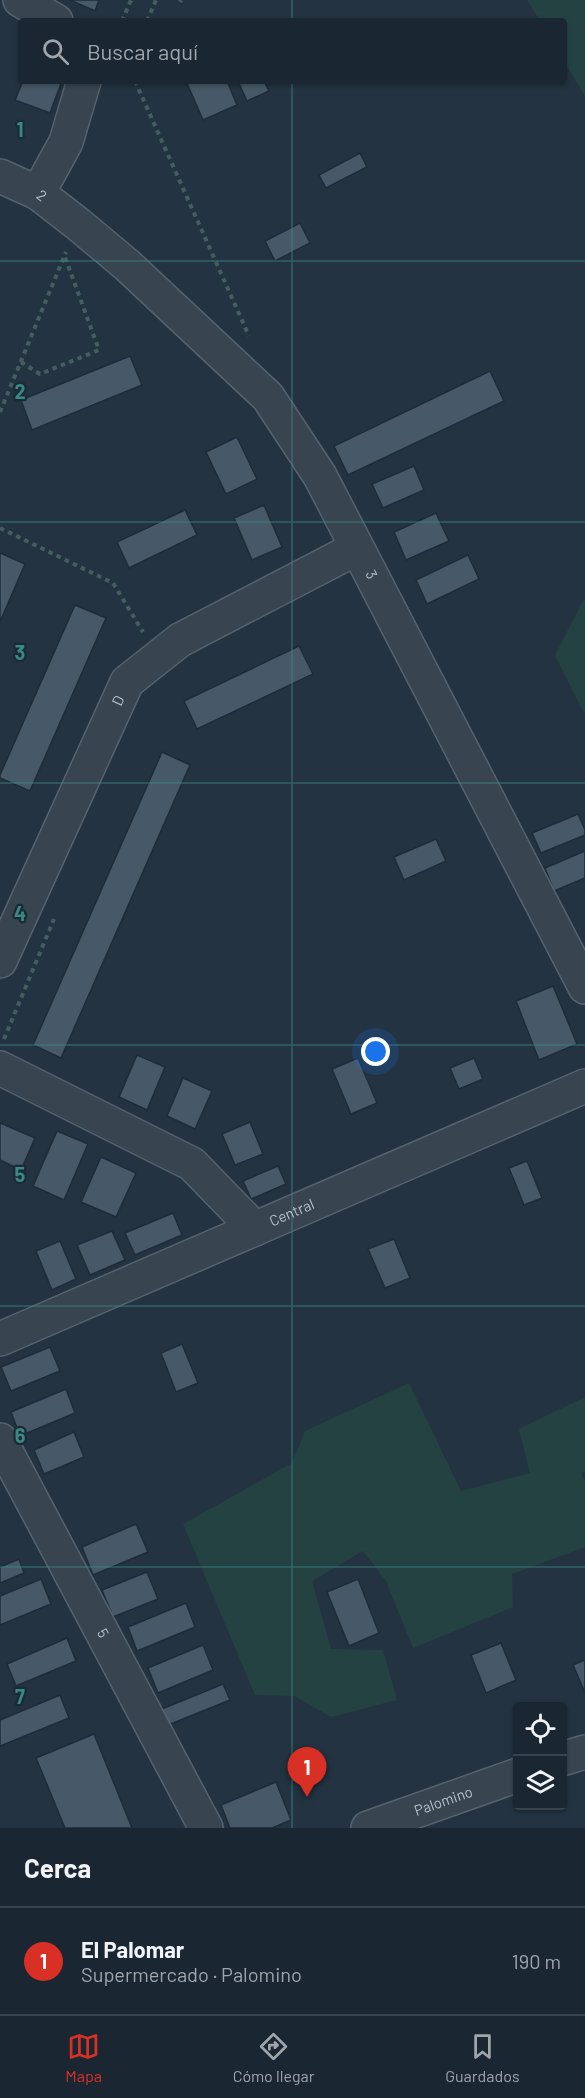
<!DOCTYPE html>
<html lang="es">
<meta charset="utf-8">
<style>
:root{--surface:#1a2631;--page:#232e39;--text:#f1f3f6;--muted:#9fa5ab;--line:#38434d;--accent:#d93025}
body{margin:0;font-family:Barlow,sans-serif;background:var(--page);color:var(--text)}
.controls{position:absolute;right:18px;bottom:18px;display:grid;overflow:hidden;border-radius:6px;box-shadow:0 2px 4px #0004}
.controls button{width:54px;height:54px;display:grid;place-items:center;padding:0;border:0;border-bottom:2px solid var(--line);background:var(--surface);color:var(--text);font:30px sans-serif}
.you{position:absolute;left:376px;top:1052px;width:21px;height:21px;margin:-15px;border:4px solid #fff;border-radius:50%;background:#1a73e8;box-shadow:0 0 0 9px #1a73e833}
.badge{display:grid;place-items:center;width:39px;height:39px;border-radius:50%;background:var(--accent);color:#fff;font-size:20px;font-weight:700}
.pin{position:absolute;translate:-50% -50px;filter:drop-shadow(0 2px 3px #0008)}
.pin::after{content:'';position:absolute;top:32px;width:21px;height:18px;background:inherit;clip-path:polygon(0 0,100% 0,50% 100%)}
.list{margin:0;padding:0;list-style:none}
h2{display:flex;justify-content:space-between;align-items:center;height:78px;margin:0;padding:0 24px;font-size:26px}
h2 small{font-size:20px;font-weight:400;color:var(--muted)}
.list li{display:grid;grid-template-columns:39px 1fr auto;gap:18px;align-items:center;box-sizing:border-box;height:108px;padding:0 24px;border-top:2px solid var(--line)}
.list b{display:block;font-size:22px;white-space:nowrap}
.list p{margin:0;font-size:20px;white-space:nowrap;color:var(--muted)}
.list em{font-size:20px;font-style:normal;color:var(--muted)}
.icon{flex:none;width:33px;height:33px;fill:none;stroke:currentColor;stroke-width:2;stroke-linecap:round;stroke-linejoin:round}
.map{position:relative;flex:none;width:585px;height:1828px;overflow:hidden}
.search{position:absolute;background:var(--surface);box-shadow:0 2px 4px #0004;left:18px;right:18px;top:18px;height:66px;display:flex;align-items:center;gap:15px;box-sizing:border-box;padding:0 21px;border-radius:6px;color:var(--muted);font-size:22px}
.sheet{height:186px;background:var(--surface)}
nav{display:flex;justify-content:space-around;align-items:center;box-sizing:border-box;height:84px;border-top:2px solid var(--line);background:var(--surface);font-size:16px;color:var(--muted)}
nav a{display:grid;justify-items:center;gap:3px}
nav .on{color:var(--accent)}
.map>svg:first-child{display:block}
</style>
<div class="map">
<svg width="585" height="1828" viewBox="0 0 585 1828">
<rect width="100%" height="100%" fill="#233341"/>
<g fill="#254242">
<polygon points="527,0 585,0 585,96 564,61 564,21 540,21"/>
<polygon points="585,597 585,715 555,655"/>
<polygon points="409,1383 461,1491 530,1473 519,1429 585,1397 585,1471 581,1473 585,1481 585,1547 512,1574 513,1607 413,1648 386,1581 363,1551 312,1581 331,1649 383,1650 397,1700 331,1717 294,1696 255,1695 183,1524 292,1463 305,1431"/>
</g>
<g fill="#475968" stroke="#1f2c38" stroke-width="1.5">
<polygon points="70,0 99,0 95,11"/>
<polygon points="23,81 62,81 50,113 15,100"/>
<polygon points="186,81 227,81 237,105 203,120"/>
<polygon points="238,81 264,81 269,91 247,101"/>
<polygon points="360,153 367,167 326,188 319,175"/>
<polygon points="300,223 310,243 275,261 265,241"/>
<polygon points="130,356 142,385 32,430 21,400"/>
<polygon points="490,371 504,401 348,475 334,446"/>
<polygon points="237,437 257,479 226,494 206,452"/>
<polygon points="414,466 424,490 383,508 372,484"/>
<polygon points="264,505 282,547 252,560 234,518"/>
<polygon points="185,510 197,535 129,568 117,542"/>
<polygon points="436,513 449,541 406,560 394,532"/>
<polygon points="0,553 25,564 0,622"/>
<polygon points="468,555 479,579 427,604 416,580"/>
<polygon points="75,605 106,618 30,791 0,778 0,775"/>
<polygon points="299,646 313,674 197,729 184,701"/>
<polygon points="162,752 190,765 61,1058 33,1045"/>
<polygon points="578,814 585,830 585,835 541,853 532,833"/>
<polygon points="436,839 446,861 404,880 394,857"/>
<polygon points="585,851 585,878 554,891 545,868"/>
<polygon points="553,986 577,1044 539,1060 516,1001"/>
<polygon points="137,1055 165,1067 147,1110 119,1097"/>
<polygon points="358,1058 377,1103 351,1114 332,1069"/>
<polygon points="474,1058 483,1079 459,1089 450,1068"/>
<polygon points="183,1078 212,1091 195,1129 167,1116"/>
<polygon points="250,1122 263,1154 235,1165 222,1134"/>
<polygon points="0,1123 35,1138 21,1170 0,1160"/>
<polygon points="57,1131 88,1144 64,1200 33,1186"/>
<polygon points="101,1157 136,1173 116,1217 81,1202"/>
<polygon points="527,1161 542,1198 524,1205 509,1168"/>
<polygon points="278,1166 286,1184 251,1199 243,1181"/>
<polygon points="173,1213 182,1235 135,1255 125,1233"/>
<polygon points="112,1231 125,1260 90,1275 77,1245"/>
<polygon points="394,1239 410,1278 385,1288 368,1249"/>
<polygon points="60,1241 76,1279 52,1290 36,1251"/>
<polygon points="182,1344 198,1383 176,1392 161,1353"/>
<polygon points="50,1347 60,1371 11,1391 1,1367"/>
<polygon points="66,1389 75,1413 20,1436 11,1412"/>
<polygon points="74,1432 84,1457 44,1474 34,1450"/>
<polygon points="136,1524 148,1552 93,1575 82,1547"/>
<polygon points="19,1559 24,1573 0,1583 0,1567"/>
<polygon points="147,1572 158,1599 113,1617 102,1590"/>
<polygon points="41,1579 51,1604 0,1625 0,1596"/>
<polygon points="358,1579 379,1633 349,1646 327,1592"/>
<polygon points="186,1603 195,1627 137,1651 128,1627"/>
<polygon points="67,1638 76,1661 16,1686 7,1664"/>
<polygon points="501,1643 516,1680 486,1693 471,1655"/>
<polygon points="203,1645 213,1670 158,1693 148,1668"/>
<polygon points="585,1660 585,1693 573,1665"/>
<polygon points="223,1684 230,1700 168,1725 162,1709"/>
<polygon points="60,1695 69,1718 0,1746 0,1720"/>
<polygon points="94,1734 132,1828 65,1828 36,1758"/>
<polygon points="276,1782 291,1820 272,1828 230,1828 221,1805"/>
</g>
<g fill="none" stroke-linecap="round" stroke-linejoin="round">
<g stroke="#56626e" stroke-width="36">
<g id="minor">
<polyline points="20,0 56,21"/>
<path id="s1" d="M0,176L38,193L78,224L127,265L268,397L320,476L585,987"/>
<polyline points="38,193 66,142 84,81"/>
<path id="s2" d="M0,961L127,682L180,640L357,548"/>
<polyline points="0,1068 192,1164 255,1229"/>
<path id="s3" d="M0,1339L585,1086"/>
<path id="s4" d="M0,1440L206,1828"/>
<polyline points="562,1759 585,1752"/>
<path id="s5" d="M368,1828L518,1775"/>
</g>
</g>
<g stroke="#445e5f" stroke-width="4" stroke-dasharray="4.5 4.5" stroke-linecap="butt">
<polyline points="180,2 181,0"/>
<polyline points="122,21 131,0"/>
<polyline points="147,21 156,0"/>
<polyline points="135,81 249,336"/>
<polyline points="21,362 40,374 99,350 65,257"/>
<polyline points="0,412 66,252"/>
<polyline points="0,528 113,583 143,632"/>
<polyline points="4,1039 54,919"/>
</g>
<use href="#minor" stroke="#384551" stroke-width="33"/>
</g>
<path fill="none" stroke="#388885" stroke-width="1.5" stroke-opacity="0.55" d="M292,0V21M292,81V1828M0,261H585M0,522H585M0,783H585M0,1045H585M0,1306H585M0,1567H585"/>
<g text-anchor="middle" stroke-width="4.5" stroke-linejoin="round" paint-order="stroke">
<g font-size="15" fill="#b4bfcb" stroke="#1c2a36">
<text dy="5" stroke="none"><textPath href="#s1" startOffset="46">2</textPath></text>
<text dy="5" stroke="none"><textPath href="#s1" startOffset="555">3</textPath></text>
<text dy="5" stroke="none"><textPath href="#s2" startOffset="286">D</textPath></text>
<text dy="5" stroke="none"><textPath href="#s3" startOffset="318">Central</textPath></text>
<text dy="5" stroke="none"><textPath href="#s4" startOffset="219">5</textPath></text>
<text dy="5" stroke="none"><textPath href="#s5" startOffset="80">Palomino</textPath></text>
</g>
</g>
<g font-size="20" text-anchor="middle" font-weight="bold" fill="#388885" stroke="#1c2a36" stroke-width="4.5" stroke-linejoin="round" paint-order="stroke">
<text x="20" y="137">1</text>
<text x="20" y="399">2</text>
<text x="20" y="660">3</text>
<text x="20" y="921">4</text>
<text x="20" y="1182">5</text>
<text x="20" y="1443">6</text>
<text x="20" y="1704">7</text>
</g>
</svg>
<div class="controls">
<button><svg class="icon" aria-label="locate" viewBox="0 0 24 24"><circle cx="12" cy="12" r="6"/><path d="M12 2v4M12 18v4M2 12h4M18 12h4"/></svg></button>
<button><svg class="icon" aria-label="layers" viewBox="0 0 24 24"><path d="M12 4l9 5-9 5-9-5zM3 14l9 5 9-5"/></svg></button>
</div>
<div class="you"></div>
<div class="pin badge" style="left:307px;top:1797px">1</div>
<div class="search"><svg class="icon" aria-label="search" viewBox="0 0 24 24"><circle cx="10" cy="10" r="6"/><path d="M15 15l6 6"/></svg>Buscar aquí</div>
</div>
<section class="sheet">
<h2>Cerca<small></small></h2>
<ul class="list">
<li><span class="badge">1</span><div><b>El Palomar</b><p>Supermercado · Palomino</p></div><em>190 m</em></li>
</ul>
</section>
<nav>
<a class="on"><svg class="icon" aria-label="map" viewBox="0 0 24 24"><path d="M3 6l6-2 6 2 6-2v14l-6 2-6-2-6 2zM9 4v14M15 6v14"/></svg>Mapa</a>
<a><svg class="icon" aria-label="directions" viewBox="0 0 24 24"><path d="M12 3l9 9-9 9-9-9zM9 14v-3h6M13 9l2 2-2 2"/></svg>Cómo llegar</a>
<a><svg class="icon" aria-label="saved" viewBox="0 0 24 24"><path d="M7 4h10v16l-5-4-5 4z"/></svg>Guardados</a>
</nav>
